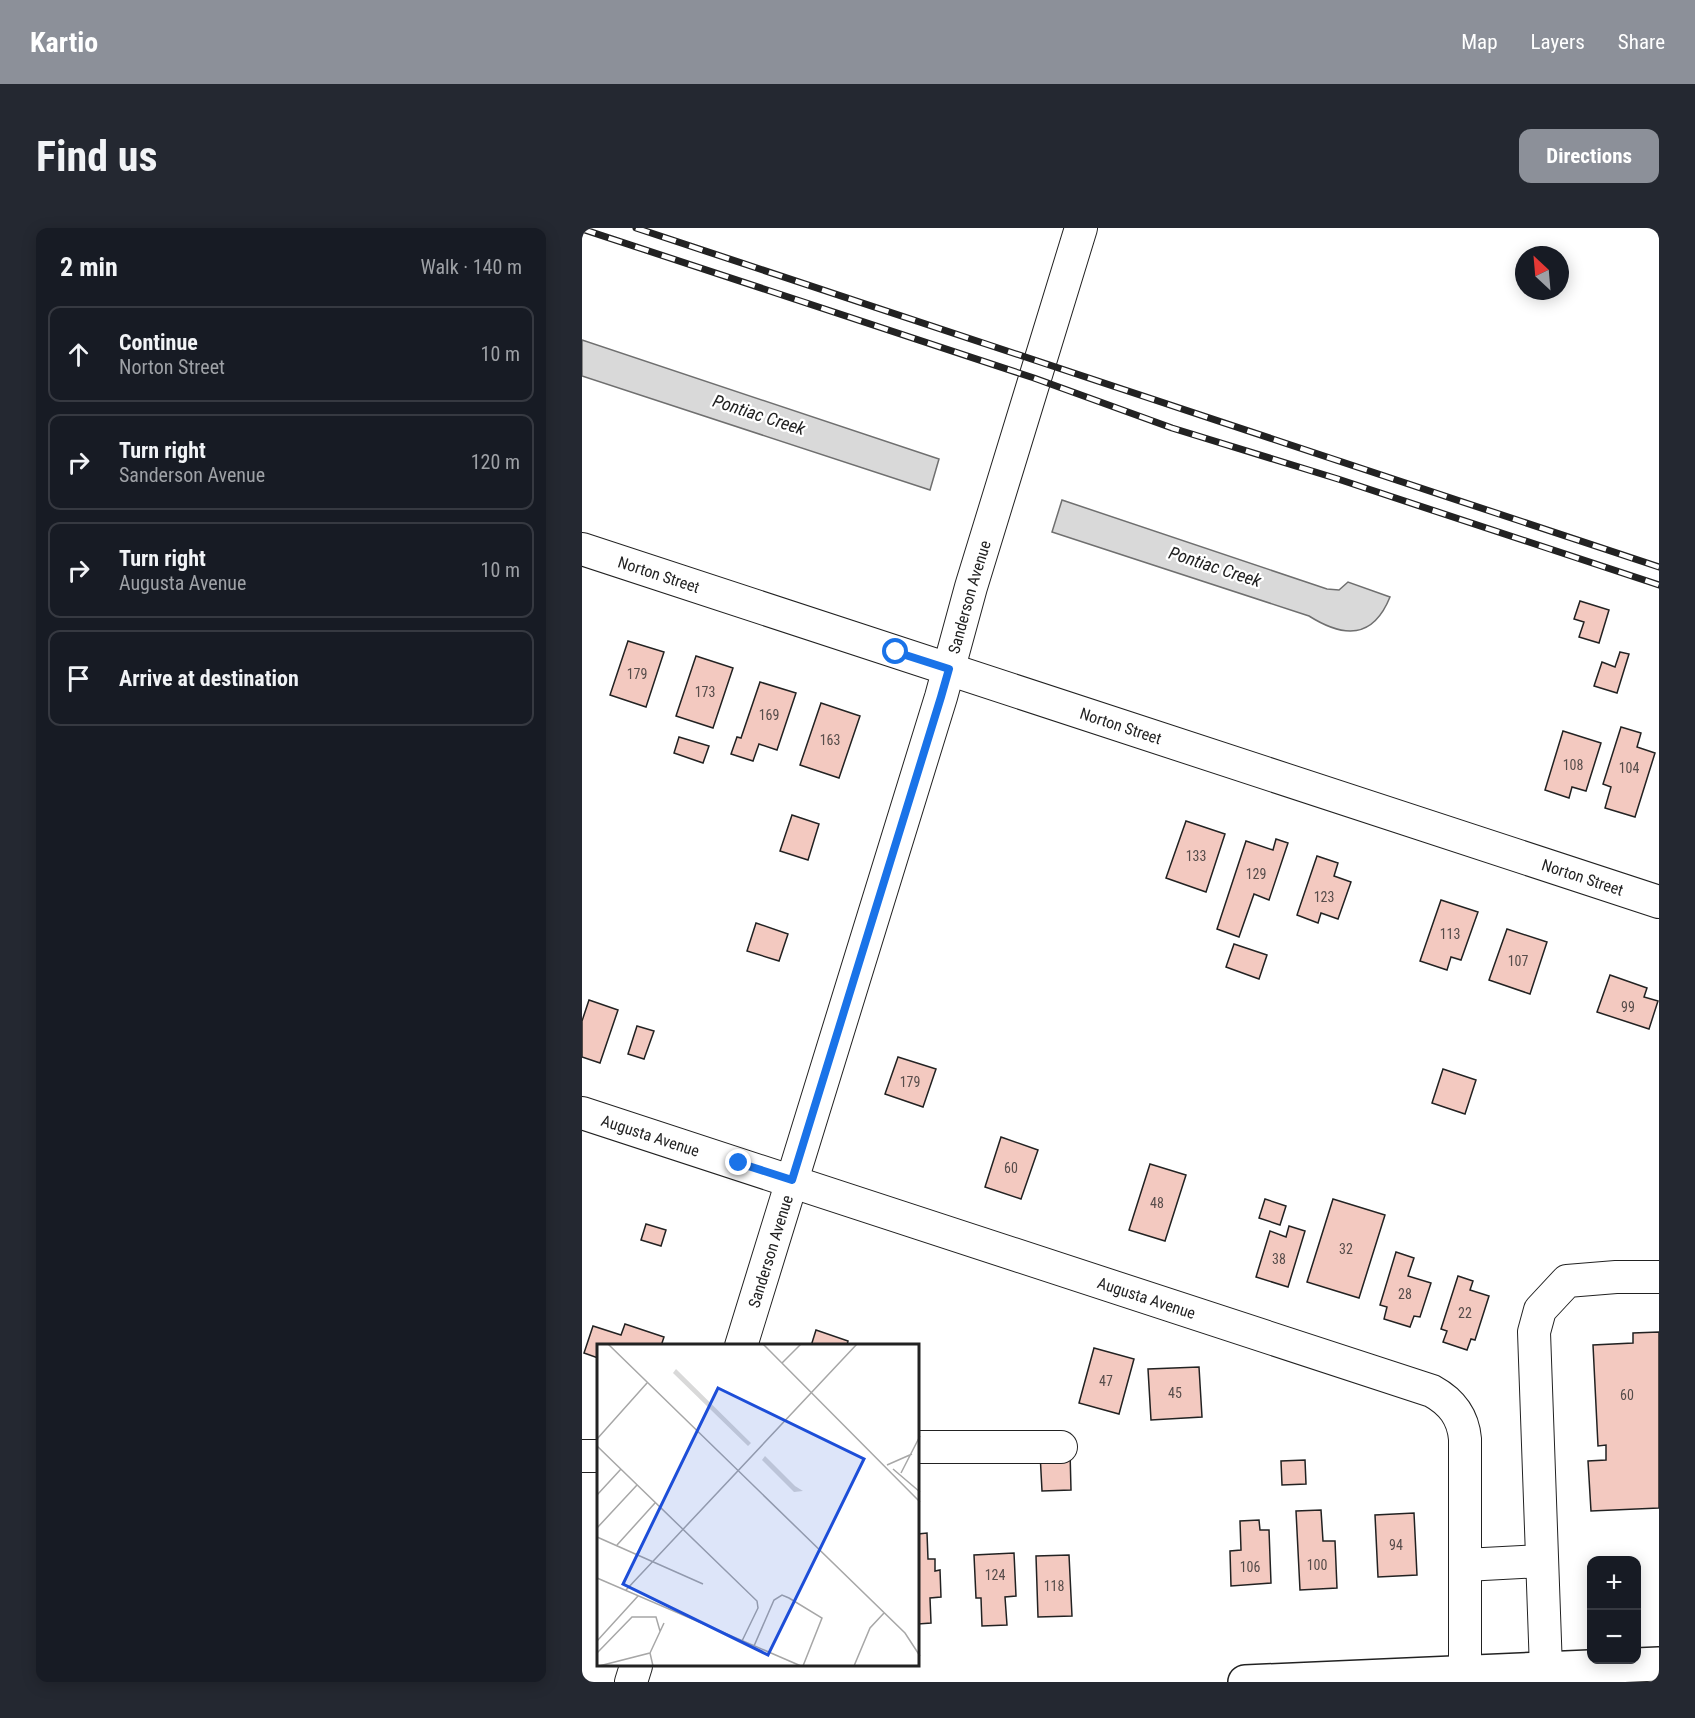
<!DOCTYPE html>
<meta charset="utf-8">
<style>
:root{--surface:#171b24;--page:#242831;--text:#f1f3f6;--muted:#9ea1a6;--line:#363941;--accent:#8c9099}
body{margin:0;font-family:"Roboto Condensed",sans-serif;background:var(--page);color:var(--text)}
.controls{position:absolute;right:18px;bottom:18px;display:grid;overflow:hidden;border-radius:12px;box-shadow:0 3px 15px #0003}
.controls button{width:54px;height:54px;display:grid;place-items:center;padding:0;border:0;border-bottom:2px solid var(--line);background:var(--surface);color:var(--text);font:30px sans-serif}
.compass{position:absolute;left:933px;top:18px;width:54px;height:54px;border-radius:50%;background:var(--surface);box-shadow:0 3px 15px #0003;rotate:334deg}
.stop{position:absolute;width:18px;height:18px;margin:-14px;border:4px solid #1a73e8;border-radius:50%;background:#fff}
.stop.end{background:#1a73e8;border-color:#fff;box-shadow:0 2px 6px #0008}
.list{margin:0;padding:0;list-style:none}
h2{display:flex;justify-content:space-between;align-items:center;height:78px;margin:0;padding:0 24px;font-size:26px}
h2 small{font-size:20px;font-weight:400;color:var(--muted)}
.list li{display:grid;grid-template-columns:39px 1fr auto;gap:18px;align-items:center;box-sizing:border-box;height:96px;margin:0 12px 12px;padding:0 12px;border:2px solid var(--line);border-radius:12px}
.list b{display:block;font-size:22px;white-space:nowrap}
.list p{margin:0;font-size:20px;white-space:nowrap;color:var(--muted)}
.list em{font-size:20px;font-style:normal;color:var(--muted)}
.icon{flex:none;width:33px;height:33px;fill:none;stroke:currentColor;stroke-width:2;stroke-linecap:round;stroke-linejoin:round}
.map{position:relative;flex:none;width:1077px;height:1454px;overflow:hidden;border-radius:12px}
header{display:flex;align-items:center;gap:36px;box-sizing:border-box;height:84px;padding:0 30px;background:var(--accent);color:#fff}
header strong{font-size:28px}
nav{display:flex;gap:33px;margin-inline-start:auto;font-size:21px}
.intro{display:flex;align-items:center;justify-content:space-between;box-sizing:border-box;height:144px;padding:0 36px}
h1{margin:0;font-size:42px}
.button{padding:15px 27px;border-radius:12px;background:var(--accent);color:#fff;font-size:21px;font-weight:700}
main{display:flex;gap:36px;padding:0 36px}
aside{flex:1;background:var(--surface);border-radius:12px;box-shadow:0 3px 15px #0003}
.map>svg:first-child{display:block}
</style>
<header>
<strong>Kartio</strong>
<nav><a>Map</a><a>Layers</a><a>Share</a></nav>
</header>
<div class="intro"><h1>Find us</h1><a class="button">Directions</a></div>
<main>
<aside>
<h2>2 min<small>Walk · 140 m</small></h2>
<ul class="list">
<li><svg class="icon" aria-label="ahead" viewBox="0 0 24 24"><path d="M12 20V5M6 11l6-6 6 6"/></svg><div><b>Continue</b><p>Norton Street</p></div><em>10 m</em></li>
<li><svg class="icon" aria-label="right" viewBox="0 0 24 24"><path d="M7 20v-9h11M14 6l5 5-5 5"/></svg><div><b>Turn right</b><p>Sanderson Avenue</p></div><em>120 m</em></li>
<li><svg class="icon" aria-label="right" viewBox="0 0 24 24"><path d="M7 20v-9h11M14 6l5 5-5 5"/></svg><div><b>Turn right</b><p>Augusta Avenue</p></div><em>10 m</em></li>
<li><svg class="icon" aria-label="arrive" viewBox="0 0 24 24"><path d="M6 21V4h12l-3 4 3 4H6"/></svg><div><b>Arrive at destination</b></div></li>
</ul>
</aside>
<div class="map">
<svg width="1077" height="1454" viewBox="0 0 1077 1454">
<rect width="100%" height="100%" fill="#fff"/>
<g fill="#d9d9d9" stroke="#6f6f6f" stroke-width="1.5">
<polygon points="0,112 357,231 348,262 0,148"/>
<path d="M480,272L745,361L757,362L766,354L808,369C791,411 762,410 727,388L470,304Z"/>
</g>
<g fill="#f3c9c0" stroke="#222" stroke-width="1.5">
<polygon points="998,373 1027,382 1017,415 997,409 1002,394 992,391"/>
<polygon points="46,413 82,424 64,479 28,467"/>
<polygon points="1038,424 1047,426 1035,465 1012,458 1020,434 1033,439"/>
<polygon points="114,428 151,440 131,500 94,488"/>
<polygon points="178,454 214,465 195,522 177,516 171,533 149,526 155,509 159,510"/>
<polygon points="239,475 278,488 257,550 218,537"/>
<polygon points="1039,499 1059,505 1055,519 1073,525 1053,589 1023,580 1029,559 1021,556"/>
<polygon points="981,503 1019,515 1004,563 990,559 987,570 963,562"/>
<polygon points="97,509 127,518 121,535 92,525"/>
<polygon points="210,587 237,596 226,632 198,623"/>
<polygon points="604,593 643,606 624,664 584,650"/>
<polygon points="694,611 706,615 687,672 672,666 657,709 635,701 664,613 691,622"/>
<polygon points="735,628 756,635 752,648 769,654 756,691 739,685 736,695 715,687"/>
<polygon points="859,672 896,684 879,732 869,729 865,742 838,733"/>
<polygon points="174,695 206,706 197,733 165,723"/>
<polygon points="925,701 965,714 948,766 907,752"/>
<polygon points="652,716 685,727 677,751 644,739"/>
<polygon points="1028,747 1065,760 1062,769 1076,773 1067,801 1015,784"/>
<polygon points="7,772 36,782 18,835 0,829 0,793"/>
<polygon points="55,798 72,803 62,831 46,826"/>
<polygon points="316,829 354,841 341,879 303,866"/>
<polygon points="861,841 894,852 883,886 850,875"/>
<polygon points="419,909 456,922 439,971 403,959"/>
<polygon points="568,936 604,947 583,1013 547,1002"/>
<polygon points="683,971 704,978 698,997 677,990"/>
<polygon points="751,971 803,987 777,1070 725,1054"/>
<polygon points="64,996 84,1002 79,1018 59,1012"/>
<polygon points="707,998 723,1003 706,1059 674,1049 688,1003 704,1009"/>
<polygon points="814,1024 832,1030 826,1048 849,1055 838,1089 832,1088 828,1099 802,1091 805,1079 798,1077"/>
<polygon points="876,1048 891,1053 888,1062 907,1068 893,1112 889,1111 885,1122 861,1114 865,1103 859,1101"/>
<polygon points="43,1096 82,1109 79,1118 16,1118 16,1130 2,1125 11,1098 39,1107"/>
<polygon points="234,1102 266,1113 265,1118 229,1118"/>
<polygon points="1077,1104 1077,1280 1009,1283 1006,1233 1024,1232 1024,1217 1016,1218 1011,1117 1051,1115 1051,1105"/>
<polygon points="512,1120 552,1131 537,1186 497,1175"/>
<polygon points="617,1139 620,1189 569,1192 566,1141"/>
<polygon points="488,1223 489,1262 460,1263 458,1225"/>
<polygon points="723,1232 724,1256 700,1257 699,1233"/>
<polygon points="739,1282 741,1313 753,1313 755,1360 718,1362 714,1283"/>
<polygon points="832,1285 835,1347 796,1349 793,1287"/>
<polygon points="677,1292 678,1302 687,1302 689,1355 649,1358 648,1323 659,1322 658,1293"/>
<polygon points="345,1305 346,1331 353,1331 353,1343 358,1342 359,1369 348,1370 349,1395 336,1396 336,1306"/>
<polygon points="432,1325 434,1368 423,1369 425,1397 400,1398 399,1370 394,1370 392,1327"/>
<polygon points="487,1327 490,1388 456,1389 454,1328"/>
</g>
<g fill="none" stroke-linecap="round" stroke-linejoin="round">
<g stroke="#222" stroke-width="34">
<g id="minor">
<path id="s1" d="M0,321L1077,674"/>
<path id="s2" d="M0,885L850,1163C870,1174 881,1189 883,1211V1445"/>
<path id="s3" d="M159,1118L359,469L389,359L499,0"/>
<polyline points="336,1219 479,1219"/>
<polyline points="0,1228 16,1228"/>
<polyline points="883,1337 960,1333"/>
<polyline points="964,1441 952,1104 958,1082 985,1053 1034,1049 1077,1049"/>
<polyline points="49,1454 54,1438"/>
</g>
</g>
<g stroke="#222" stroke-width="36">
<polyline id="major" points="663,1454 1077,1436"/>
</g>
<use href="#minor" stroke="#fff" stroke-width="32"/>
<use href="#major" stroke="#fff" stroke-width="33"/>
<g stroke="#222" stroke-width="7">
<g id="rail">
<polyline points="54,0 1077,339"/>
<polyline points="0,1 452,150 590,200 756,251 1077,357"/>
</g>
</g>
<use href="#rail" stroke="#fff" stroke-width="4.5" stroke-dasharray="14" stroke-linecap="butt"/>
</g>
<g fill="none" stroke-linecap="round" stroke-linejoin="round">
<polyline stroke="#1a73e8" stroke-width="8" points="157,935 210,952 359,469 367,441 314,424"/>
</g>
<g text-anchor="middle" stroke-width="4.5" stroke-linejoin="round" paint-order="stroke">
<g font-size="14" fill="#564c4a">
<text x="55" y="451">179</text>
<text x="123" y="469">173</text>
<text x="187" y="492">169</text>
<text x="248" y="517">163</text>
<text x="991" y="542">108</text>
<text x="1047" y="545">104</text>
<text x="614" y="633">133</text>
<text x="674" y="651">129</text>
<text x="742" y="674">123</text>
<text x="868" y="711">113</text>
<text x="936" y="738">107</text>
<text x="1046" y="784">99</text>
<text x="328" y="859">179</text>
<text x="429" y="945">60</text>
<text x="575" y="980">48</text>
<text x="764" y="1026">32</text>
<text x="697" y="1036">38</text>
<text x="823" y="1071">28</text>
<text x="883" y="1090">22</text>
<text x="524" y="1158">47</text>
<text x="593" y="1170">45</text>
<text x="1045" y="1172">60</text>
<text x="814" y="1322">94</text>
<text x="735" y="1342">100</text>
<text x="668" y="1344">106</text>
<text x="413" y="1352">124</text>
<text x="472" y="1363">118</text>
</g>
<g font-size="16" fill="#222" stroke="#fff">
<text dy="6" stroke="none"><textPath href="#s1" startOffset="81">Norton Street</textPath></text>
<text dy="6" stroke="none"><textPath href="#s3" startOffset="783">Sanderson Avenue</textPath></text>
<text dy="6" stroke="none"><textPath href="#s1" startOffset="567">Norton Street</textPath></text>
<text dy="6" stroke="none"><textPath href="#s1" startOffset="1053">Norton Street</textPath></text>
<text dy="6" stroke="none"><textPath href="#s2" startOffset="72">Augusta Avenue</textPath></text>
<text dy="6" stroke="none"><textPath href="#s3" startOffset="99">Sanderson Avenue</textPath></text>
<text dy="6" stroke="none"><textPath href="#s2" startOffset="594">Augusta Avenue</textPath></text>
</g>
<g font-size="18" font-style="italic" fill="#222" stroke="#fff">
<text transform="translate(177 187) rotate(18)" y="6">Pontiac Creek</text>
<text transform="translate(633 339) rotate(18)" y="6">Pontiac Creek</text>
</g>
</g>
<g transform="translate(15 1116)">
<rect width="322" height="322" fill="#fff"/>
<path d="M79,25L154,99L151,102L76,29ZM168,112L198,142L206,147L197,148L165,116Z" fill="#d9d9d9"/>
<path fill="none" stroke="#a7a7a7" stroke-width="1.5" d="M11,0L308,289L323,312M166,0L323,158M185,19L204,0M0,95L50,39M0,102L160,257L161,264L145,297M290,121L315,110M296,125L323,148M304,129L323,92M0,151L24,125M0,184L40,141M0,193L106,240M20,201L58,159M0,234L204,322M29,246L260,0M0,297L41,252M157,302L177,256L185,251L192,254L225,274L206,322M0,309L35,273H59L63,287M53,309L67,279M2,322L53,309L56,322M257,322L273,284L287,269"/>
<path fill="#1d4ed8" fill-opacity="0.15" stroke="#1d4ed8" stroke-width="3" d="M121,44L267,115L171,311L26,240Z"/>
<rect width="322" height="322" fill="none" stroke="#222" stroke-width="3"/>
</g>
</svg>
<div class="controls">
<button>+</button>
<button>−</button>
</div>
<svg class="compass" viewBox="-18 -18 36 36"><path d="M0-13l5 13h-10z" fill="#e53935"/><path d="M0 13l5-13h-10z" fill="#9ea1a6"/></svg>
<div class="stop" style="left:314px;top:424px"></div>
<div class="stop end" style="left:157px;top:935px"></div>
</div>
</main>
